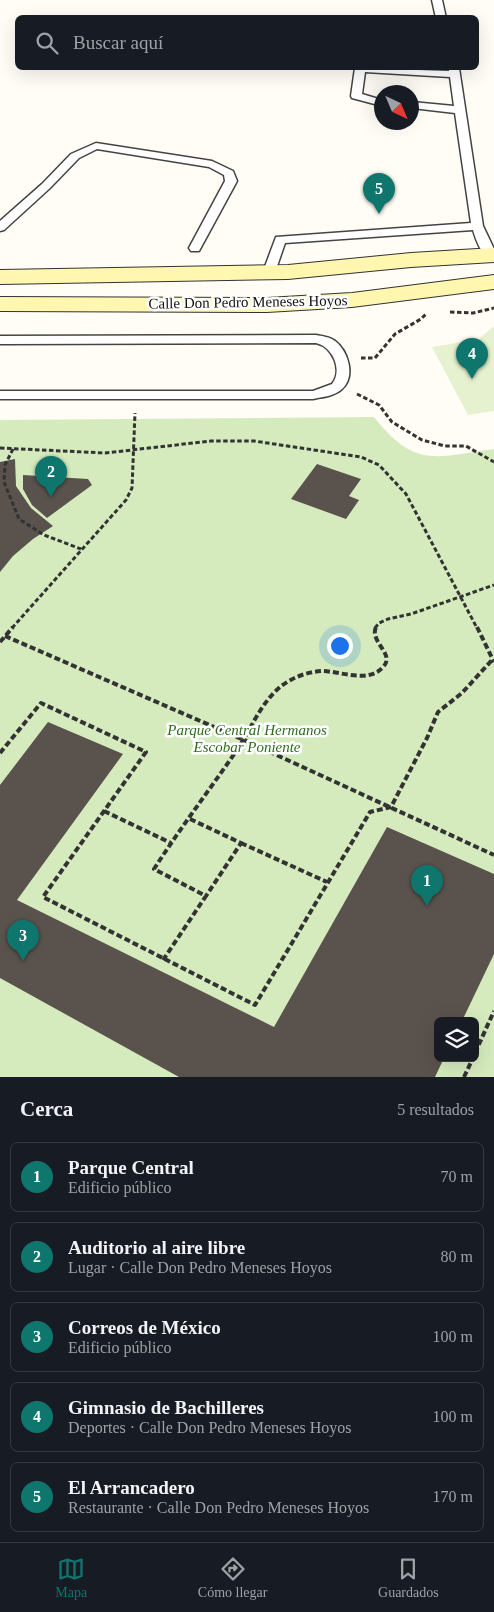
<!DOCTYPE html>
<html lang="es">
<meta charset="utf-8">
<style>
:root{--surface:#171b24;--page:#242831;--text:#f1f3f6;--muted:#9ea1a6;--line:#363941;--accent:#0f766e}
body{margin:0;font-family:"Times New Roman",serif;background:var(--page);color:var(--text)}
.controls{position:absolute;right:15px;bottom:15px;display:grid;overflow:hidden;border-radius:8px;box-shadow:0 5px 20px #0002}
.controls button{width:45px;height:45px;display:grid;place-items:center;padding:0;border:0;border-bottom:1px solid var(--line);background:var(--surface);color:var(--text);font:25px sans-serif}
.compass{position:absolute;left:374px;top:85px;width:45px;height:45px;border-radius:50%;background:var(--surface);box-shadow:0 5px 20px #0002;rotate:136deg}
.you{position:absolute;left:339px;top:645px;width:18px;height:18px;margin:-12px;border:4px solid #fff;border-radius:50%;background:#1a73e8;box-shadow:0 0 0 8px #1a73e833}
.badge{display:grid;place-items:center;width:32px;height:32px;border-radius:50%;background:var(--accent);color:#fff;font-size:16px;font-weight:700}
.pin{position:absolute;translate:-50% -41px;filter:drop-shadow(0 1px 2px #0008)}
.pin::after{content:'';position:absolute;top:26px;width:18px;height:15px;background:inherit;clip-path:polygon(0 0,100% 0,50% 100%)}
.list{margin:0;padding:0;list-style:none}
h2{display:flex;justify-content:space-between;align-items:center;height:65px;margin:0;padding:0 20px;font-size:21px}
h2 small{font-size:16px;font-weight:400;color:var(--muted)}
.list li{display:grid;grid-template-columns:32px 1fr auto;gap:15px;align-items:center;box-sizing:border-box;height:70px;margin:0 10px 10px;padding:0 10px;border:1px solid var(--line);border-radius:8px}
.list b{display:block;font-size:19px;white-space:nowrap}
.list p{margin:0;font-size:16px;white-space:nowrap;color:var(--muted)}
.list em{font-size:16px;font-style:normal;color:var(--muted)}
.icon{flex:none;width:28px;height:28px;fill:none;stroke:currentColor;stroke-width:2;stroke-linecap:round;stroke-linejoin:round}
.map{position:relative;flex:none;width:494px;height:1077px;overflow:hidden}
.search{position:absolute;background:var(--surface);box-shadow:0 5px 20px #0002;left:15px;right:15px;top:15px;height:55px;display:flex;align-items:center;gap:12px;box-sizing:border-box;padding:0 18px;border-radius:8px;color:var(--muted);font-size:19px}
.sheet{height:465px;background:var(--surface)}
nav{display:flex;justify-content:space-around;align-items:center;box-sizing:border-box;height:70px;border-top:1px solid var(--line);background:var(--surface);font-size:14px;color:var(--muted)}
nav a{display:grid;justify-items:center;gap:2px}
nav .on{color:var(--accent)}
.map>svg:first-child{display:block}
</style>
<div class="map">
<svg width="494" height="1077" viewBox="0 0 494 1077">
<rect width="100%" height="100%" fill="#fffdf5"/>
<path fill="#d5ebbd" fill-rule="evenodd" d="M374,417C415,469 436,457 494,449V1077H0V420ZM438,1021H475V1058H438Z"/>
<polygon fill="#e6f2cf" points="494,326 494,411 468,415 432,347 479,339"/>
<g fill="#5a524d">
<polygon points="15,459 16,486 31,508 53,526 33,539 13,556 0,572 0,462"/>
<polygon points="317,464 361,479 349,496 359,500 346,519 291,499"/>
<polygon points="23,475 88,479 92,485 47,518 32,505 23,489"/>
<polygon points="48,722 123,754 17,900 274,1027 387,827 494,874 494,954 462,1021 438,1021 438,1058 444,1058 435,1077 179,1077 0,978 0,785"/>
</g>
<g fill="none" stroke-linecap="round" stroke-linejoin="round">
<g stroke="#444" stroke-width="3">
<g id="lane">
<polygon points="432,0 442,0 446,18 436,18"/>
<path d="M355,68L449,71V68H459L483,226L494,249V261C482,258 476,240 473,230L285,243L275,272L269,276L265,275L263,272L276,237L471,223L455,113L412,108V102L454,106L450,77L365,72L362,94L382,100V106L352,98L351,96Z"/>
<polygon points="96,143 212,161 233,171 237,181 199,251 191,251 189,248 225,181 224,175 209,167 97,149 79,158 50,188 4,230 0,231 0,221 42,184 71,154"/>
<path d="M316,335C322,336 330,337 335,341C348,351 356,376 342,389C335,396 322,397 313,399H0V391H313L332,384C343,370 333,347 316,343L0,344V336Z"/>
</g>
</g>
<g stroke="#333" stroke-width="2">
<g id="secondary">
<polygon points="494,248 494,262 411,267 288,279 0,284 0,270 288,265 411,253"/>
<polygon points="494,275 494,289 352,307 267,312 0,311 0,297 267,298 352,293"/>
</g>
</g>
<g stroke="#333" stroke-width="3" stroke-dasharray="4.5 2.5" stroke-linecap="butt">
<polyline points="450,312 473,313 494,308"/>
<polyline points="361,358 375,358 395,334 421,319 427,313"/>
<polyline points="357,394 379,405 392,422 422,440 445,446 466,446 494,462"/>
<polyline points="0,448 105,453 211,441 254,441 361,457 379,465 406,494 477,628"/>
<polyline points="13,449 5,465 4,482 19,519 44,535 81,549"/>
<polyline points="12,628 126,500 132,488 135,413"/>
<polyline points="375,628 379,623 388,619 411,614 494,585"/>
</g>
<g stroke="#333" stroke-width="4" stroke-dasharray="6 3" stroke-linecap="butt">
<polyline points="477,627 494,662"/>
<polyline points="5,636 244,740 494,855"/>
<polyline points="0,642 13,627"/>
<polyline points="0,753 41,703 146,752 43,897 255,1005 370,812 391,807 427,738 438,712 462,693 492,660"/>
<polyline points="104,811 171,843"/>
<polyline points="190,819 241,843 206,896"/>
<polyline points="241,843 327,882"/>
<path d="M163,960L206,896L154,869C181,827 211,788 239,747C253,725 265,694 289,681C299,675 310,672 321,671C341,671 368,684 383,667C396,654 369,642 376,627"/>
<polyline points="475,1053 494,1011"/>
<polyline points="464,1077 473,1058"/>
</g>
<use href="#lane" fill="#fff" fill-rule="evenodd"/>
<use href="#secondary" fill="#fff6b0" fill-rule="evenodd"/>
</g>
<g text-anchor="middle" stroke-width="5" stroke-linejoin="round" paint-order="stroke">
<g font-size="15" fill="#111" stroke="#fff">
<text transform="translate(248 302) rotate(-1)" y="5">Calle Don Pedro Meneses Hoyos</text>
</g>
<g font-size="15" font-style="italic" fill="#2f6b1f" stroke="#fff">
<text x="247" y="735">Parque Central Hermanos<tspan x="247" dy="17">Escobar Poniente</tspan></text>
</g>
</g>
</svg>
<div class="controls">
<button><svg class="icon" aria-label="layers" viewBox="0 0 24 24"><path d="M12 4l9 5-9 5-9-5zM3 14l9 5 9-5"/></svg></button>
</div>
<svg class="compass" viewBox="-18 -18 36 36"><path d="M0-13l5 13h-10z" fill="#e53935"/><path d="M0 13l5-13h-10z" fill="#9ea1a6"/></svg>
<div class="you"></div>
<div class="pin badge" style="left:427px;top:906px">1</div>
<div class="pin badge" style="left:51px;top:497px">2</div>
<div class="pin badge" style="left:23px;top:961px">3</div>
<div class="pin badge" style="left:472px;top:379px">4</div>
<div class="pin badge" style="left:379px;top:214px">5</div>
<div class="search"><svg class="icon" aria-label="search" viewBox="0 0 24 24"><circle cx="10" cy="10" r="6"/><path d="M15 15l6 6"/></svg>Buscar aquí</div>
</div>
<section class="sheet">
<h2>Cerca<small>5 resultados</small></h2>
<ul class="list">
<li><span class="badge">1</span><div><b>Parque Central</b><p>Edificio público</p></div><em>70 m</em></li>
<li><span class="badge">2</span><div><b>Auditorio al aire libre</b><p>Lugar · Calle Don Pedro Meneses Hoyos</p></div><em>80 m</em></li>
<li><span class="badge">3</span><div><b>Correos de México</b><p>Edificio público</p></div><em>100 m</em></li>
<li><span class="badge">4</span><div><b>Gimnasio de Bachilleres</b><p>Deportes · Calle Don Pedro Meneses Hoyos</p></div><em>100 m</em></li>
<li><span class="badge">5</span><div><b>El Arrancadero</b><p>Restaurante · Calle Don Pedro Meneses Hoyos</p></div><em>170 m</em></li>
</ul>
</section>
<nav>
<a class="on"><svg class="icon" aria-label="map" viewBox="0 0 24 24"><path d="M3 6l6-2 6 2 6-2v14l-6 2-6-2-6 2zM9 4v14M15 6v14"/></svg>Mapa</a>
<a><svg class="icon" aria-label="directions" viewBox="0 0 24 24"><path d="M12 3l9 9-9 9-9-9zM9 14v-3h6M13 9l2 2-2 2"/></svg>Cómo llegar</a>
<a><svg class="icon" aria-label="saved" viewBox="0 0 24 24"><path d="M7 4h10v16l-5-4-5 4z"/></svg>Guardados</a>
</nav>
